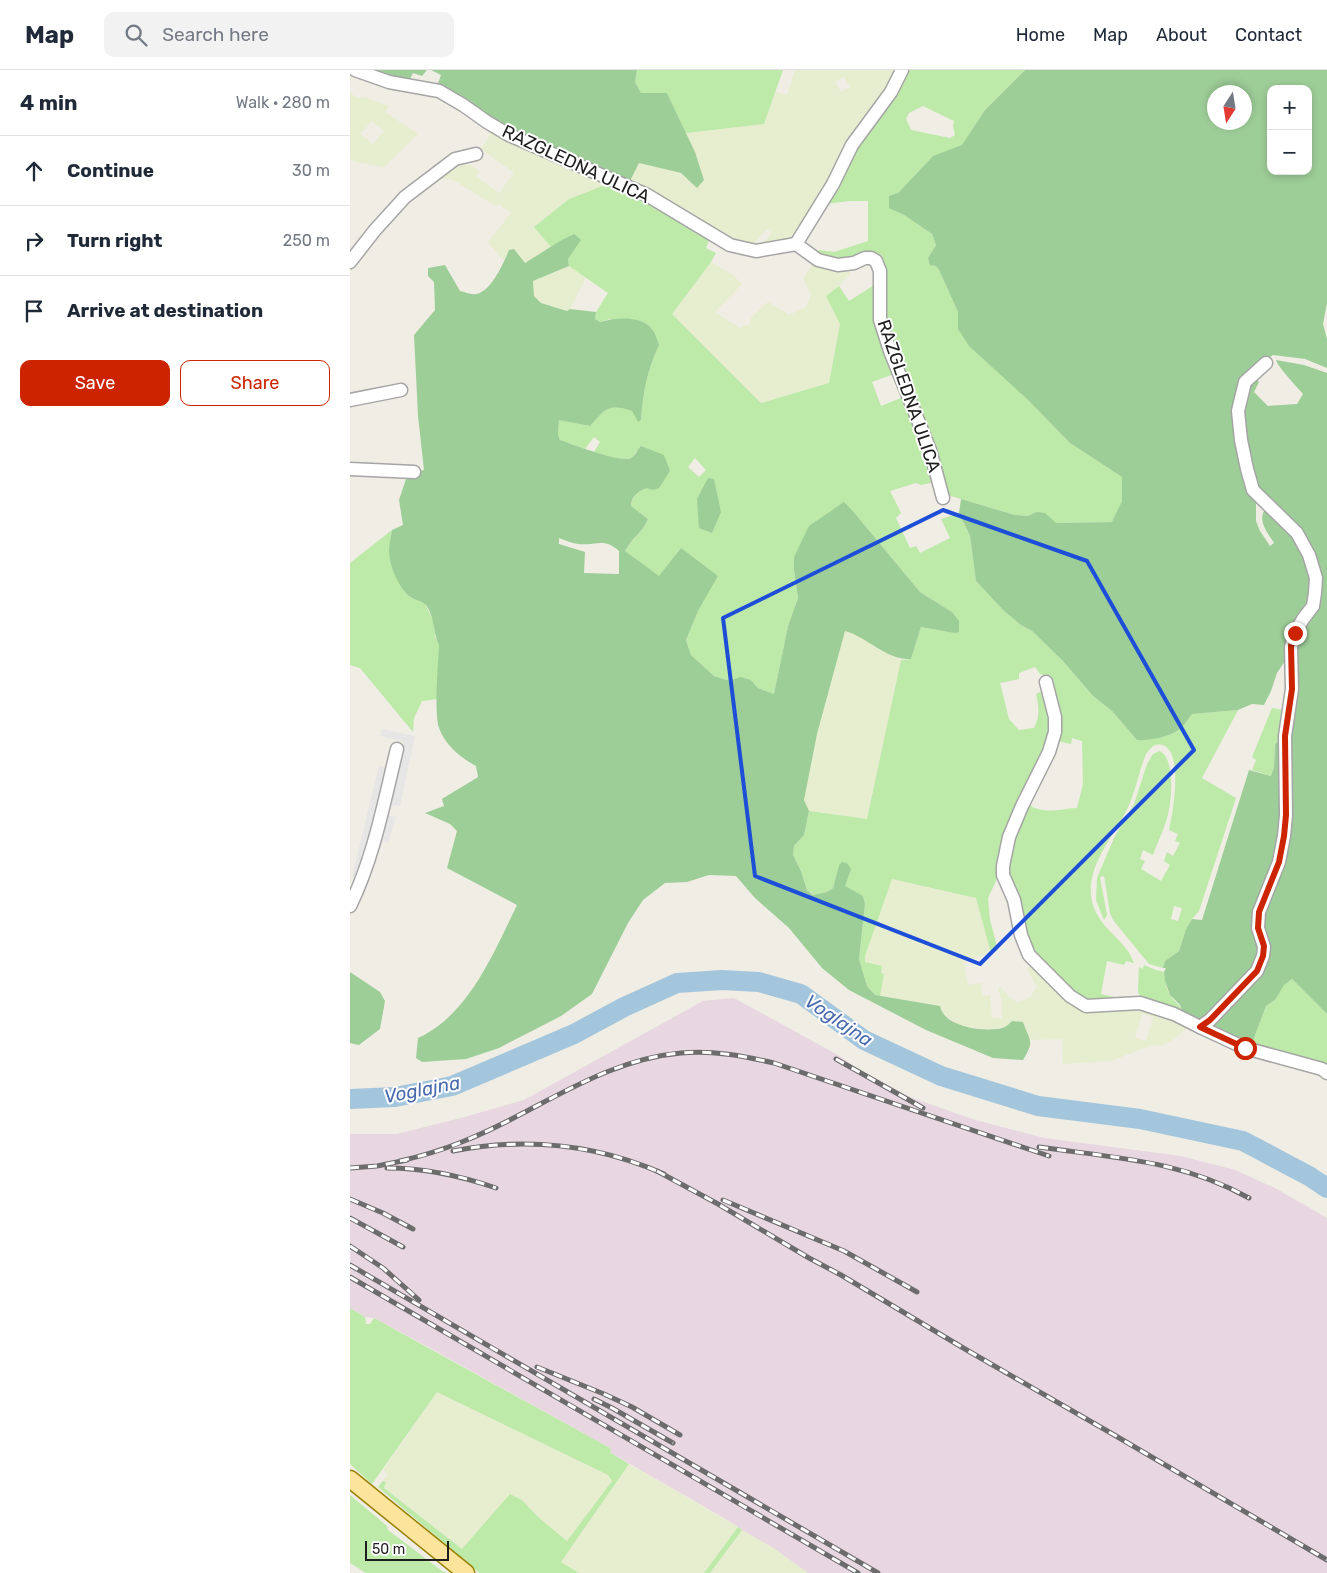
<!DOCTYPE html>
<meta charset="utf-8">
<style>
:root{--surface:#fff;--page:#f2f2f3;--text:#1f2937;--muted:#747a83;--line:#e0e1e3;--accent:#cc2400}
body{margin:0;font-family:Rubik,sans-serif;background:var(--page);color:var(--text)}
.controls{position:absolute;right:15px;top:15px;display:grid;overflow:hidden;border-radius:10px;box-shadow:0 2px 8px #0003}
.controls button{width:45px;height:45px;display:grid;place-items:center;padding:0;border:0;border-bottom:1px solid var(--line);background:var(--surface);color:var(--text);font:25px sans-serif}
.compass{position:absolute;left:857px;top:15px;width:45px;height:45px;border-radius:50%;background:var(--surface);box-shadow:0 2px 8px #0003;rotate:192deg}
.scale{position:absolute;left:15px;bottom:12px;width:84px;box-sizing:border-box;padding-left:5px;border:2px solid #1e1e1e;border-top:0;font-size:14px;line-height:18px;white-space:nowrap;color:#1e1e1e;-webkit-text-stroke:4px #fff;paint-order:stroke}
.stop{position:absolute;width:15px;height:15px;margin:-11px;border:4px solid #cc2400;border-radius:50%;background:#fff}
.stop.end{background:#cc2400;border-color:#fff;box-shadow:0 1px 5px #0008}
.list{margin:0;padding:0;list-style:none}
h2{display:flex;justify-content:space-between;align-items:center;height:65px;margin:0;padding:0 20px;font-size:21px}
h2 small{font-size:16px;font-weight:400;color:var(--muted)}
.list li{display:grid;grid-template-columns:32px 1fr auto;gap:15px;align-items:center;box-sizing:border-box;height:70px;padding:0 20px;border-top:1px solid var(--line)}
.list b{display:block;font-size:19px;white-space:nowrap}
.list em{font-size:16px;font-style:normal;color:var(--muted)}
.actions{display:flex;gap:10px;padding:15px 20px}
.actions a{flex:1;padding:11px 0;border:1px solid var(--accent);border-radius:10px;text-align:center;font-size:18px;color:var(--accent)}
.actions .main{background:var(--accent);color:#fff}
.icon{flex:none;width:28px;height:28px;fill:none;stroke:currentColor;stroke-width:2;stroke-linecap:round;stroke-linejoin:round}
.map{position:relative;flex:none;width:977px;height:1503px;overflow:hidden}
header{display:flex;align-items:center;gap:30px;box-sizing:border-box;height:70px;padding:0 25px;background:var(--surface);border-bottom:1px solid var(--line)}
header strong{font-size:24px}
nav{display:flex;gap:28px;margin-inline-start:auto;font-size:18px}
.search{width:350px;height:45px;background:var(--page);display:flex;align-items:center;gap:12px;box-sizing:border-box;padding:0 18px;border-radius:10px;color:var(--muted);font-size:19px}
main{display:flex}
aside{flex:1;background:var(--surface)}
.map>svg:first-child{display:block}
</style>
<header>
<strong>Map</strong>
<div class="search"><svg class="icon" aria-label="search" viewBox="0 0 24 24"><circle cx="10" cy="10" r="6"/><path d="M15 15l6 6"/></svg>Search here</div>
<nav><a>Home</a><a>Map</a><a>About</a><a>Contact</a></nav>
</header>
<main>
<aside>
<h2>4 min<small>Walk · 280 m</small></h2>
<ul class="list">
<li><svg class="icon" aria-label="ahead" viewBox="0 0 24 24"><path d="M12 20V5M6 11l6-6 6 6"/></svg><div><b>Continue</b></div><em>30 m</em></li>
<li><svg class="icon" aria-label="right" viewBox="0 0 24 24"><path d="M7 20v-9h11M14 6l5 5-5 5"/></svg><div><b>Turn right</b></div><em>250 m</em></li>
<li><svg class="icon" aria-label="arrive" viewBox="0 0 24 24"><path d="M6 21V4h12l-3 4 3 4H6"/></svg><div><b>Arrive at destination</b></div></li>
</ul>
<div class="actions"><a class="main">Save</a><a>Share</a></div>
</aside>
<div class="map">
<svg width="977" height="1503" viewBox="0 0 977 1503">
<rect width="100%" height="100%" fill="#efede4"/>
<polygon fill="#e8d6e1" points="384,928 488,985 512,1002 560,1027 622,1049 694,1068 831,1086 885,1100 925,1118 977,1148 977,1503 458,1503 423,1478 394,1462 386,1455 261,1383 260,1378 80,1278 24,1248 15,1247 0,1238 0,1064 47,1064 111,1048 174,1030 353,931"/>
<g fill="#e6eecf" fill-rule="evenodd">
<path d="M445,0H550L484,108L441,170L409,177L422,163L417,159L402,176L384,173L279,113L289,93L331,103L347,118L354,110L345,82L336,63L414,54L426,22L437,25ZM494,7L500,17L491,22L485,12Z"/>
<path d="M0,23L6,27L17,28L39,36L35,42L68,64L34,97L5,92L0,89ZM22,51L34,61L23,74L10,64Z"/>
<polygon points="144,59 263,112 219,129 184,157 201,177 175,193 159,180 155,192 138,172 161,143 149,134 146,136 103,110 88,108 99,97 109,94 121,95 129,101 126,106 149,123 164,103 131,79"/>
<polygon points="361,192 383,205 392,214 365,242 390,258 400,254 401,248 418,232 439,245 456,237 461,224 453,209 464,192 496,199 500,204 489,216 476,226 490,254 479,313 411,333 322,244"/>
<polygon points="219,196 236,207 220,239 217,241 191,233 184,226 183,211"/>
<polygon points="495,560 504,563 551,590 517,749 459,741 453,730 467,664"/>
<path d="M542,809L627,828L641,883L614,892L618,915L631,913L633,926L640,925L642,948H652V931L648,918L651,917L659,927L668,933L680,927L687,917L677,899L681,894L722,931L793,937L835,955L836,959L823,970L811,976L802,975L761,991L713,994L712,969L681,970L673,952L662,951L655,957L643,959L618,957L607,954L593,944L590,936L530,926L534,904L515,892V886ZM792,944L803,947L796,971L785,968Z"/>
<polygon points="87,1322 258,1405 262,1411 217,1471 187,1446 172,1430 161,1424 112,1479 34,1418 36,1412 33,1411 38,1404 33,1400"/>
<polygon points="279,1394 388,1457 354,1503 229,1503 211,1492"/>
<polygon points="392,1460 423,1478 458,1503 360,1503"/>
</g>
<g fill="#bde9a9" fill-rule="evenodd">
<polygon points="287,0 433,0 414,54 336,63 317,23 291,23 285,12"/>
<path d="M555,0H675L635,40L612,76L583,86L548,123L539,137L554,145L582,164L586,175L578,188L580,194L586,196L589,200L608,242V259L720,373L772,407V431L763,452L705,453L686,442L678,446L665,445L594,424L534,253L530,192H496L464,185L469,180L484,182L518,171V131H500L475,134L498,89ZM573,36L604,51L603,56L605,65L600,68L561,60L556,49L559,43Z"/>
<path d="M263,112L360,167L356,178L366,183L361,192L322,244L411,333L479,313L490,254L476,226L489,216L499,231L529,212L526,225L547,303L522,312L531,336L556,326L585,412L571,415L566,413L540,421L551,443L546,448L560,478L566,476L570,483L600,468L591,449L609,443L620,466L626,511L654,541L671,555L682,561L712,590L743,626L762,641L787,670C800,670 824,666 832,657C836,653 839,648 842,644L888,640L852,708L886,728L849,841L842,849L836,859L829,881L815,891L813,898L799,894L763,850L760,843L754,806L750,807L757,845L754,850L746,830L747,808L764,768L784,734L797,694L803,684L809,681C825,686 822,730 818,744C815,758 808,771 803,785L793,780L790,789L795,791L791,799L811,811L820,795L814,791L817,782L823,786L830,773L825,771L828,764L819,760C823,744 834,680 812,675C804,673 800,679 796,684C789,701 786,719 779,735C765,767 730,800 744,838C750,855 767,866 777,880C780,884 782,889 784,893L776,891L774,895L757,891L751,924L769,928L768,932L729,930L685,887L680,873L672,842L655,797L660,771L678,734C692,745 710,739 727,738L733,714L732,671L722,668L721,674L707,671L702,620L694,605L690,604L685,597L669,603V609L650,613L659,649L669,660L684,658C690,647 689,636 686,624L694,620L702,655L690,691L655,767L646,811L638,828L640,850L648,880L641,883L626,828L542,809L515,886V892L532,896L531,903L534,904L530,926L525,925L517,916L509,889L515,834L513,826L494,817L489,795L483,818L477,822L464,825L457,820L451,801L443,785L444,776L454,765L459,741L517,749L551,590L561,589L571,557L604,563L602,542L570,522L502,440L444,500L448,528L438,556L424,624L408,618L401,610L380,611L364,606L341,585L336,570L349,539L331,478L309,507L275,481C282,469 293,462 298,449L281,436C282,427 288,421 297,418L286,381L283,387C272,392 256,385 244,382L250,372L244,367L235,379L210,370L208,364L209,349L239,356C255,339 258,333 282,341L288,351L291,350C293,322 297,301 309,275L260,249L250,252L245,249L246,242L258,223L219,196L218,189L224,164L201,177L184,157L219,129ZM345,388L356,400L349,407L338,397ZM824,836L832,838L828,851L821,849Z"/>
<polygon points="42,460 39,481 60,527 75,534 84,552 85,567 89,576 88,629 72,631 64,648 63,662 10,598 0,595 0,493"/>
<polygon points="922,638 932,640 932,669 925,674 924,697 921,706 902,700 906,690 902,687"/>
<path d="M794,895L806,900L814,902C815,909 816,919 820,925C826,935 830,932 833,945L792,928L788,922L789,897L793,899Z"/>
<polygon points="942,909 977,944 977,998 901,976 916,936 925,930 933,915"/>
<polygon points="0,1238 15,1247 16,1254 20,1254 24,1248 260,1378 261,1383 279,1394 211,1492 229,1503 129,1503 28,1417 33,1411 36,1412 34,1418 112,1479 160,1424 172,1430 187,1446 217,1471 262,1411 258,1405 87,1322 22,1414 0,1394"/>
<polygon points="0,1425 37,1456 38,1460 92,1501 97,1503 16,1503 0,1493"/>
<polygon points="388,1457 392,1460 360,1503 354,1503"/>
</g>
<g fill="#9ece98" fill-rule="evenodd">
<polygon points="12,0 77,0 72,6 63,3 59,11"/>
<polygon points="81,0 287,0 285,12 291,23 317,23 345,82 354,110 347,118 331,103 289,93 279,113 162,64 87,16 91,5"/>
<path d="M675,0H977V233L973,254L977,269V298L955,289L923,285L907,295L887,340L906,431V451L910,461L920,476L924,473C918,463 906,450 916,438L942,462L957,487L963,525L939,585L927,603L921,621L914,635L902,634L888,640L842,644C839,648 836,653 832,657C824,666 799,671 787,670L762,641L743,626L712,590L682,561L671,555L654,541L626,511L620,466L609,443L611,429L665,445L678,446L686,442L695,443L706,453L762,452L772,431V407L720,373L676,328L619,276L608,259V242L589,200L586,196L580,195L578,188L586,175L582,164L554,145L539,138V126L548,123L583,86L612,75L635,40ZM921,19H958V101H921ZM864,22H894V52H864Z"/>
<path d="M224,164L231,170L218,189L219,196L183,211L184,226L191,233L217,241L220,239L246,242L245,249L250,252C264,248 288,245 300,257C305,262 307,269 309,275C297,301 293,322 291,350L288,352L282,341C258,333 255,339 240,356L209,350L208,364L210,370C222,374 270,393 281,388C285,386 288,379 291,376L314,385L320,401L309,418L303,420L297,418C288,421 281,427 281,436L298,449C293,462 282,468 275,481L309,506L331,478L368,506L349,539L336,570L341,585L364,606L380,611L390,607L401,610L408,618L424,624L438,556L448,528L444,500V487L459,456L494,432L502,440L570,522L602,542L609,551V562L604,563L571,557L561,589C538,591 517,567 495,561L467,664L454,730L459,741L454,765L444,776L443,785L451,801L457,820L463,825L477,822L483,818L489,795L492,792L497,793L501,799L495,816L513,826L515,834L509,889L517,916L525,925L590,936C591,938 591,941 593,943C602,958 637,962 652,958C656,957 659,954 662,951L673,952C680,972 685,970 673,990L643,988L576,960L499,920L472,898L439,858L405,828L386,806L359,805L337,812L315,813L293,830L278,853L242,924L211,946L149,978L116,989L72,992L66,988L68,968C119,945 144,882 167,835L97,798L107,761L100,754L75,743L94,736L92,729L128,707L126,696C111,688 95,675 89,658C84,642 88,595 89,576C83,563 85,547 76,535C72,531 64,530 59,526C48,516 39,495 39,480C39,474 41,467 42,460L53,455L49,430L57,406L64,402L74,400L68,346L64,265L85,240L84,212L78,206V198L95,195L110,221C115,222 121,225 126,224C141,222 154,192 159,180L164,179L175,193L210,171ZM209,468C215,470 221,473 228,474C245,476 254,467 269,481V504L234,503L235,482L209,474Z"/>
<path d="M926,290L954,295L977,303V944L942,909L934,915L925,930L916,936L901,976L859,955L908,905L913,844L926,809L937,664L949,622L948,593L944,579L965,537L968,501L902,410L892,342L898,314L904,308L909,312L904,322L918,336L947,334L953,324C947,317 928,297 926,290Z"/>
<polygon points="358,408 364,409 371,442 362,463 349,458 347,429"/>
<polygon points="932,669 931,760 920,804 906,840 911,888 852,953 833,945 830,935 820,925 815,911 814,902 816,898 813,898 815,891 829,881 836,859 842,849 852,850 899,700 921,706 924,697 925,674"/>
<polygon points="0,902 30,922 35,931 30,959 9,975 0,973"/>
</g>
<g fill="#e6e6e6">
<polygon points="32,659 65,666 50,736 40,734 54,672 31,666"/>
<polygon points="29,696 37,698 10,809 2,807"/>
<polygon points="38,745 46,747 38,773 30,770"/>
</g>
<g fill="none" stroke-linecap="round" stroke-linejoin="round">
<polyline stroke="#a4c6dd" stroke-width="20" points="0,1029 45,1027 102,1016 224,964 274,937 327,913 372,910 409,912 451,924 514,970 591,1006 688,1036 790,1049 893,1071 959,1106 977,1118"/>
<g stroke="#a5a5a5" stroke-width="15">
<g id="minor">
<polyline points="5,0 39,12 89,21 113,35 137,52 159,65 297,125 380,175 406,181 446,174 468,190 488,195 504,193 515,188 521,188 526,191 530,201 530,250 540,281 580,380 593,428"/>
<polyline points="446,174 483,114 502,75 541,22 552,0"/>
<polyline points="0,192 25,160 55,127 105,89 126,84"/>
<polyline points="0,330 51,320"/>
<polyline points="0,399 64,402"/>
<polyline points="696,612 705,647 705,662 699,682 672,736 659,767 653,796 653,805 664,830 671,865 679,885 720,926 736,936 790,933 824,944 850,957 860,950 907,901 913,886 914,877 908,858 909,842 929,792 934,766 936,745 935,666 942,619 941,577 945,563 953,549 963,536 965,523 966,508 959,485 947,463 903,420 897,399 891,370 888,341 895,312 916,293"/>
<path d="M0,836C24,787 34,732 47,679"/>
<polyline points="850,957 895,978 972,999 977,1003"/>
</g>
</g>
<g stroke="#988100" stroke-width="19">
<polyline id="major" points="0,1409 116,1503"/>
</g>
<use href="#minor" stroke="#fff" stroke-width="12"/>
<use href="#major" stroke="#fce49c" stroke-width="16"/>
<g stroke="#6c6c6c" stroke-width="5">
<g id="rail">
<polyline points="486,989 573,1038"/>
<path d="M689,1077C764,1088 831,1090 899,1128"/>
<path d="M103,1081C175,1067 246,1074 314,1104"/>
<path d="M50,1091C95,1081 132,1065 173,1043C223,1017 273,988 331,983C363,980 393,986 424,993L699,1086"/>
<polyline points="0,1098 27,1096 57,1090"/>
<path d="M37,1098C75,1098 111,1106 146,1118"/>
<polyline points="307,1101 368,1134 459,1188 491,1205 615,1279 766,1366 977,1490"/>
<polyline points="0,1129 33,1143 63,1159"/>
<polyline points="373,1130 494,1181 567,1222"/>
<polyline points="0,1148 53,1177"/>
<polyline points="0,1176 33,1198 69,1230"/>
<polyline points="0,1195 528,1503"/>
<polyline points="0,1207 508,1503"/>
<polyline points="187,1297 254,1324 282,1337 330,1365"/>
<polyline points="244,1329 262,1338 323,1373"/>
</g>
</g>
<use href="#rail" stroke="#fff" stroke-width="3" stroke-dasharray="9" stroke-linecap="butt"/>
</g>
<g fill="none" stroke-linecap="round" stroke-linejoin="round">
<polyline stroke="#cc2400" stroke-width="6" points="895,978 850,957 860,950 907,901 913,886 914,876 908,858 909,842 929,792 934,766 936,745 935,666 942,619 941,576 945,563"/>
</g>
<path fill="none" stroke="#1d4ed8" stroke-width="4" stroke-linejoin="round" d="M593,440L737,491L844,680L630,894L405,806L373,548Z"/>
<g text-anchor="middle" stroke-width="4" stroke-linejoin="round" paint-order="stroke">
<g font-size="18" fill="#1e1e1e" stroke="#fff">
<text transform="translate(226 94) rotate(25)" y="6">RAZGLEDNA ULICA</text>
<text transform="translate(559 326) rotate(71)" y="6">RAZGLEDNA ULICA</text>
</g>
<g font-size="19" font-style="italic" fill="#4a6aae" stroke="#fff">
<text transform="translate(489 950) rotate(34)" y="7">Voglajna</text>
<text transform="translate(72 1019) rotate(-11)" y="7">Voglajna</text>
</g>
</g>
</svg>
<div class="controls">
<button>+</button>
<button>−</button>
</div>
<svg class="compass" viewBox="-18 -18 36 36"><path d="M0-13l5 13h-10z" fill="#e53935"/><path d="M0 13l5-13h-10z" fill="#747a83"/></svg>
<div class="scale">50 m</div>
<div class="stop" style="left:895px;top:978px"></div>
<div class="stop end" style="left:945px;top:563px"></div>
</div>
</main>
